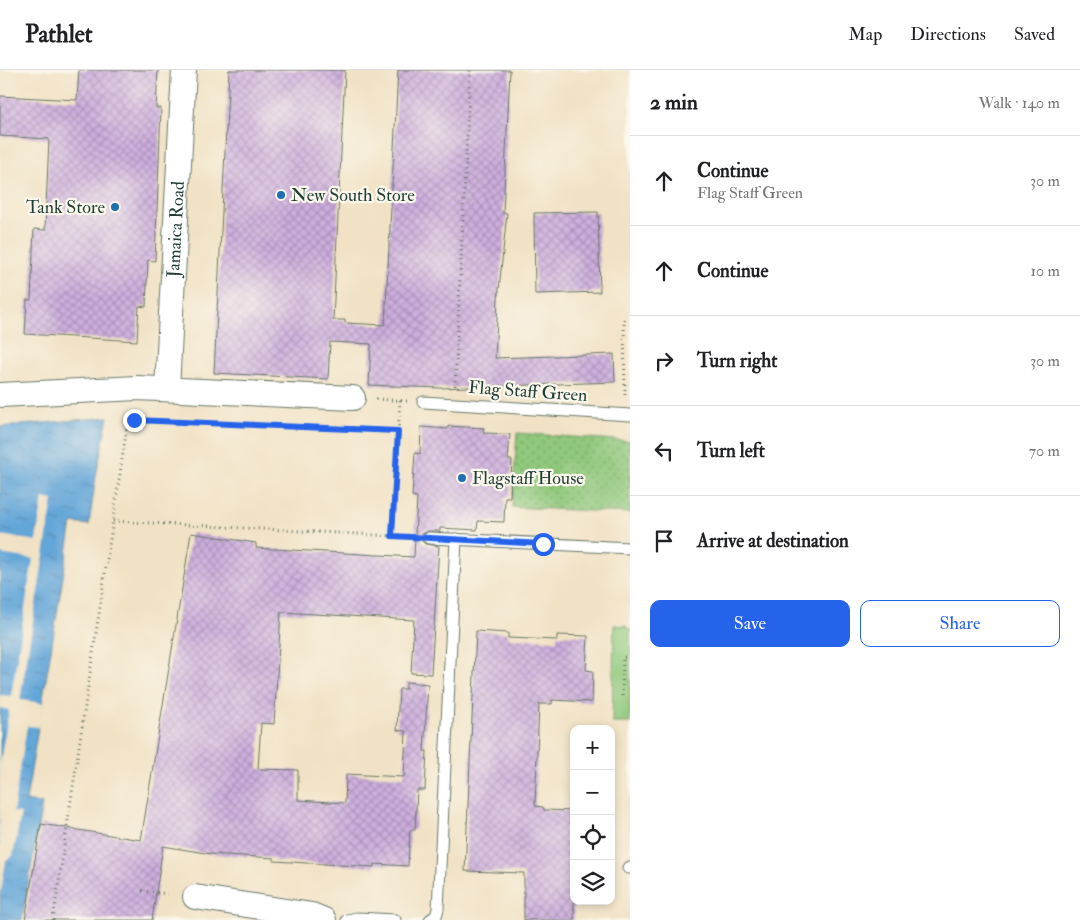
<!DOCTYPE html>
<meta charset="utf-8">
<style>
:root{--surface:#fff;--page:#f6f6f6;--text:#202124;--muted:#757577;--line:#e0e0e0;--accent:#2563eb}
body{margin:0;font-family:"IM FELL Double Pica",serif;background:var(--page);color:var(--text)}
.controls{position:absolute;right:15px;bottom:15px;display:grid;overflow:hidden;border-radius:10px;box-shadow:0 2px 8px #0003}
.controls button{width:45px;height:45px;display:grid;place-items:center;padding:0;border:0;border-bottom:1px solid var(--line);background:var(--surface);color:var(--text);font:25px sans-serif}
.stop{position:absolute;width:15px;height:15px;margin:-11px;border:4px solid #2563eb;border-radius:50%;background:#fff}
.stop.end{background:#2563eb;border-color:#fff;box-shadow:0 1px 5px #0008}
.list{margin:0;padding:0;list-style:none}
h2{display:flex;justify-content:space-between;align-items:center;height:65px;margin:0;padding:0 20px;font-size:21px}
h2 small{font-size:16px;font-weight:400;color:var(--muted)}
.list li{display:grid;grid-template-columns:32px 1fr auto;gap:15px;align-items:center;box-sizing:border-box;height:90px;padding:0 20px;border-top:1px solid var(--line)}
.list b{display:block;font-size:19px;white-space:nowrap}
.list p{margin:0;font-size:16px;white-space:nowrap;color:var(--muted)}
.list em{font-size:16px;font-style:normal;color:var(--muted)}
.actions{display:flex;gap:10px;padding:15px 20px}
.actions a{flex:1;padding:11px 0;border:1px solid var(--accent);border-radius:10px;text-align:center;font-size:18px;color:var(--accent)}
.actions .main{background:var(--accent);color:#fff}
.icon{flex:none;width:28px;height:28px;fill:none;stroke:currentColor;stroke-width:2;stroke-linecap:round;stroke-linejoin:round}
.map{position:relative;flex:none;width:630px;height:850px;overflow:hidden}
header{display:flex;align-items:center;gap:30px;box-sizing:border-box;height:70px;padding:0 25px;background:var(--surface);border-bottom:1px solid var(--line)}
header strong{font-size:24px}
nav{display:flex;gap:28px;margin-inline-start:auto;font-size:18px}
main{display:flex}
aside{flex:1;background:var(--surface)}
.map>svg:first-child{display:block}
</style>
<header>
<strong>Pathlet</strong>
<nav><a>Map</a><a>Directions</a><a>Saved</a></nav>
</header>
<main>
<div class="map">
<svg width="630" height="850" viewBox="0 0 630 850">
<defs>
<pattern id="grass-dots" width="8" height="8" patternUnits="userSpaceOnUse" patternTransform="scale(1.25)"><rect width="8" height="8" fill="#90c87b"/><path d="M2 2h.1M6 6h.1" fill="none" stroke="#75a466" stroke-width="1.8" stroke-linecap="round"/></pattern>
<pattern id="water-ripples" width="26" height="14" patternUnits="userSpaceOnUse" patternTransform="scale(1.25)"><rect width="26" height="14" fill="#64a6d8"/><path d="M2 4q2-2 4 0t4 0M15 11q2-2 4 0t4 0" fill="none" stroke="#5288b0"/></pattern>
<pattern id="building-cross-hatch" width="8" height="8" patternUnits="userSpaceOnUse" patternTransform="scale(1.25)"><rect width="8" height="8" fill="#ceaede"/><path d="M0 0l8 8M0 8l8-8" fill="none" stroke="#a78fb5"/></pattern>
</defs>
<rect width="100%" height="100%" fill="#fbf7ec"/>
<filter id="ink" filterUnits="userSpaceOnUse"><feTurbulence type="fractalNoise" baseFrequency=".02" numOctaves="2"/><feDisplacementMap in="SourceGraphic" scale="10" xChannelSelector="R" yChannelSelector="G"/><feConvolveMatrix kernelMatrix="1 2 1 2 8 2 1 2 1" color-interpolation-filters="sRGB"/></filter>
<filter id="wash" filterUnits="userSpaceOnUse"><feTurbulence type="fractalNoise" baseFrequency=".0096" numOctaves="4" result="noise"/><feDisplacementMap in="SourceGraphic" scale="20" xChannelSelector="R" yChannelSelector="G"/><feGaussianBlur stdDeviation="1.12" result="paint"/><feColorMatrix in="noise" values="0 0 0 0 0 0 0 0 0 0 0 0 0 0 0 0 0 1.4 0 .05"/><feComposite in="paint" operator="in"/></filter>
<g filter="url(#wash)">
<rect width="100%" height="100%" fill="#f1e2c5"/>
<polygon fill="url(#grass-dots)" stroke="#588258" points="517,363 630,371 630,443 512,437"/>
<polygon fill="#90c87b" stroke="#588258" points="614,555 626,556 630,560 630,653 612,653"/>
<polygon fill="url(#water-ripples)" stroke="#427286" points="108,347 96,406 89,455 72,453 26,731 42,734 22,850 0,850 0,357"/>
<polygon fill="#f1e2c5" points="43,428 53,430 20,630 43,633 39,657 27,656 13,742 21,743 13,786 6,791 0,826 0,692 9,640 0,638 0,625 11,626 33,489 0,484 0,465 36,471"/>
<g id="blocks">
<g fill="url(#building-cross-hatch)">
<polygon points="79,0 158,0 156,38 161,38 155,191 148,190 146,237 139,236 137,271 25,264 27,230 31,230 34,159 45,160 49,69 0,66 0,26 77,30"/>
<polygon points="229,0 345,0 333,250 345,250 345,253 385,255 398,0 510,0 503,143 507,143 498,229 495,288 614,284 615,312 440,318 369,315 371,274 330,272 328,309 214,303"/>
<polygon points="598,142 600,222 535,224 534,143"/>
<polygon points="448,356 484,358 483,363 510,364 508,390 512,390 510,427 505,427 504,452 478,451 477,460 440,458 440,461 429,461 422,464 422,471 425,474 439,476 431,604 411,603 414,550 281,542 274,654 261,653 258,699 298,700 298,730 345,733 346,704 404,707 406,661 397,660 399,619 406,619 406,612 428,614 424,681 427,681 425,720 417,720 415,760 410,760 408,796 374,794 374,797 274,791 274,788 211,784 163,776 152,850 25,850 41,754 141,770 191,463 256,473 256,478 414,487 417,427 412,426 415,383 420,384 421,357 448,359"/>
<polygon points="476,561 508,563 508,568 557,570 557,565 588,566 586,600 593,601 592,632 552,630 552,634 539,634 535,736 543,737 544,740 574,741 574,850 524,850 524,803 465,801"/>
</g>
</g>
</g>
<g filter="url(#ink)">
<use href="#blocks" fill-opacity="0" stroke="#687767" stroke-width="1"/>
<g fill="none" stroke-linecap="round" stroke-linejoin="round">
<g stroke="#687767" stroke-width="13">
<g id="lane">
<polyline points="423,332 630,345"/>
<polyline points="429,468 630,478"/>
<polyline points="628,798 630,798"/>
<polyline points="347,850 357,848 395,850"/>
<polyline points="430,850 436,846 438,839 456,469"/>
</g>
</g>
<g stroke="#687767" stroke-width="26">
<g id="street">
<path id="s1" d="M167,319L184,0"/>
<polyline points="0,325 137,318 353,328"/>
<polyline points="195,827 312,845 324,850"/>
</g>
</g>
<g stroke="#687767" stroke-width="3" stroke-dasharray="1 4" stroke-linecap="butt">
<polyline points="624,249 625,326"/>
<polyline points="455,316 470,0"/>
<polyline points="376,329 407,331"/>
<polyline points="113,451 413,467"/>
<polyline points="392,466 400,330"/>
<polyline points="622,626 623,587 630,588"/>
<polyline points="142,821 171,824"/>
<polyline points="53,850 128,350 398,361"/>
</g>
<use href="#lane" stroke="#fff" stroke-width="11"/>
<use href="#street" stroke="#fff" stroke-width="24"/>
</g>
</g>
<g fill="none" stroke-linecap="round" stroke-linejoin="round" filter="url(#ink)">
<polyline stroke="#2563eb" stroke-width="6" points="134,350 398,361 392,466 543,474"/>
</g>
<g fill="#1f6fb2" stroke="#fbf7ec" stroke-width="2">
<circle cx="281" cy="125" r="5"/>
<circle cx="115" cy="137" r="5"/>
<circle cx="462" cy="408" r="5"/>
</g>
<g text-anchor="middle" stroke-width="4.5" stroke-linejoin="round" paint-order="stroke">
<g font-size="18" fill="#1f3d34" stroke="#fbf7ec" text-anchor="start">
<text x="291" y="131">New South Store</text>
<text x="105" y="143" text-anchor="end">Tank Store</text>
<text x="472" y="414">Flagstaff House</text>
</g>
<g font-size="18" fill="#1f3d34" stroke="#fbf7ec">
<text dy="6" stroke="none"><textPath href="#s1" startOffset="160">Jamaica Road</textPath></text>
<text transform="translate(528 321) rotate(4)" y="6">Flag Staff Green</text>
</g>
</g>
</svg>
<div class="controls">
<button>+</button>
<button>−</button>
<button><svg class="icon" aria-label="locate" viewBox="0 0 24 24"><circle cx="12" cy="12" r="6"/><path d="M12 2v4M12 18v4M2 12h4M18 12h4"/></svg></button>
<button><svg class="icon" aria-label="layers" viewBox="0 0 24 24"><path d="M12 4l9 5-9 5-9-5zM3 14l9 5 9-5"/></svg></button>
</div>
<div class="stop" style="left:543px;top:474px"></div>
<div class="stop end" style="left:134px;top:350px"></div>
</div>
<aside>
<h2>2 min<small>Walk · 140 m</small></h2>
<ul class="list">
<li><svg class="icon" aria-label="ahead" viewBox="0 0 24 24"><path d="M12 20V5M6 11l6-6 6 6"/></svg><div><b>Continue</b><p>Flag Staff Green</p></div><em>30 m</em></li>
<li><svg class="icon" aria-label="ahead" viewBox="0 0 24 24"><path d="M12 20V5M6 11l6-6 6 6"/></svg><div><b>Continue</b></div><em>10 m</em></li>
<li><svg class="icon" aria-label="right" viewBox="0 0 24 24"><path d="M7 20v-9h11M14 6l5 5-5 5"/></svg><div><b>Turn right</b></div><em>30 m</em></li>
<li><svg class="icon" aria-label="left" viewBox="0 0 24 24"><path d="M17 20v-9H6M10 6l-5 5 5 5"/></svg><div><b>Turn left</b></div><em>70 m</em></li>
<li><svg class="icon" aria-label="arrive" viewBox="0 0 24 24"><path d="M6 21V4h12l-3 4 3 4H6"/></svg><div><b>Arrive at destination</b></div></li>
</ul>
<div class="actions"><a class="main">Save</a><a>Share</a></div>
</aside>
</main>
